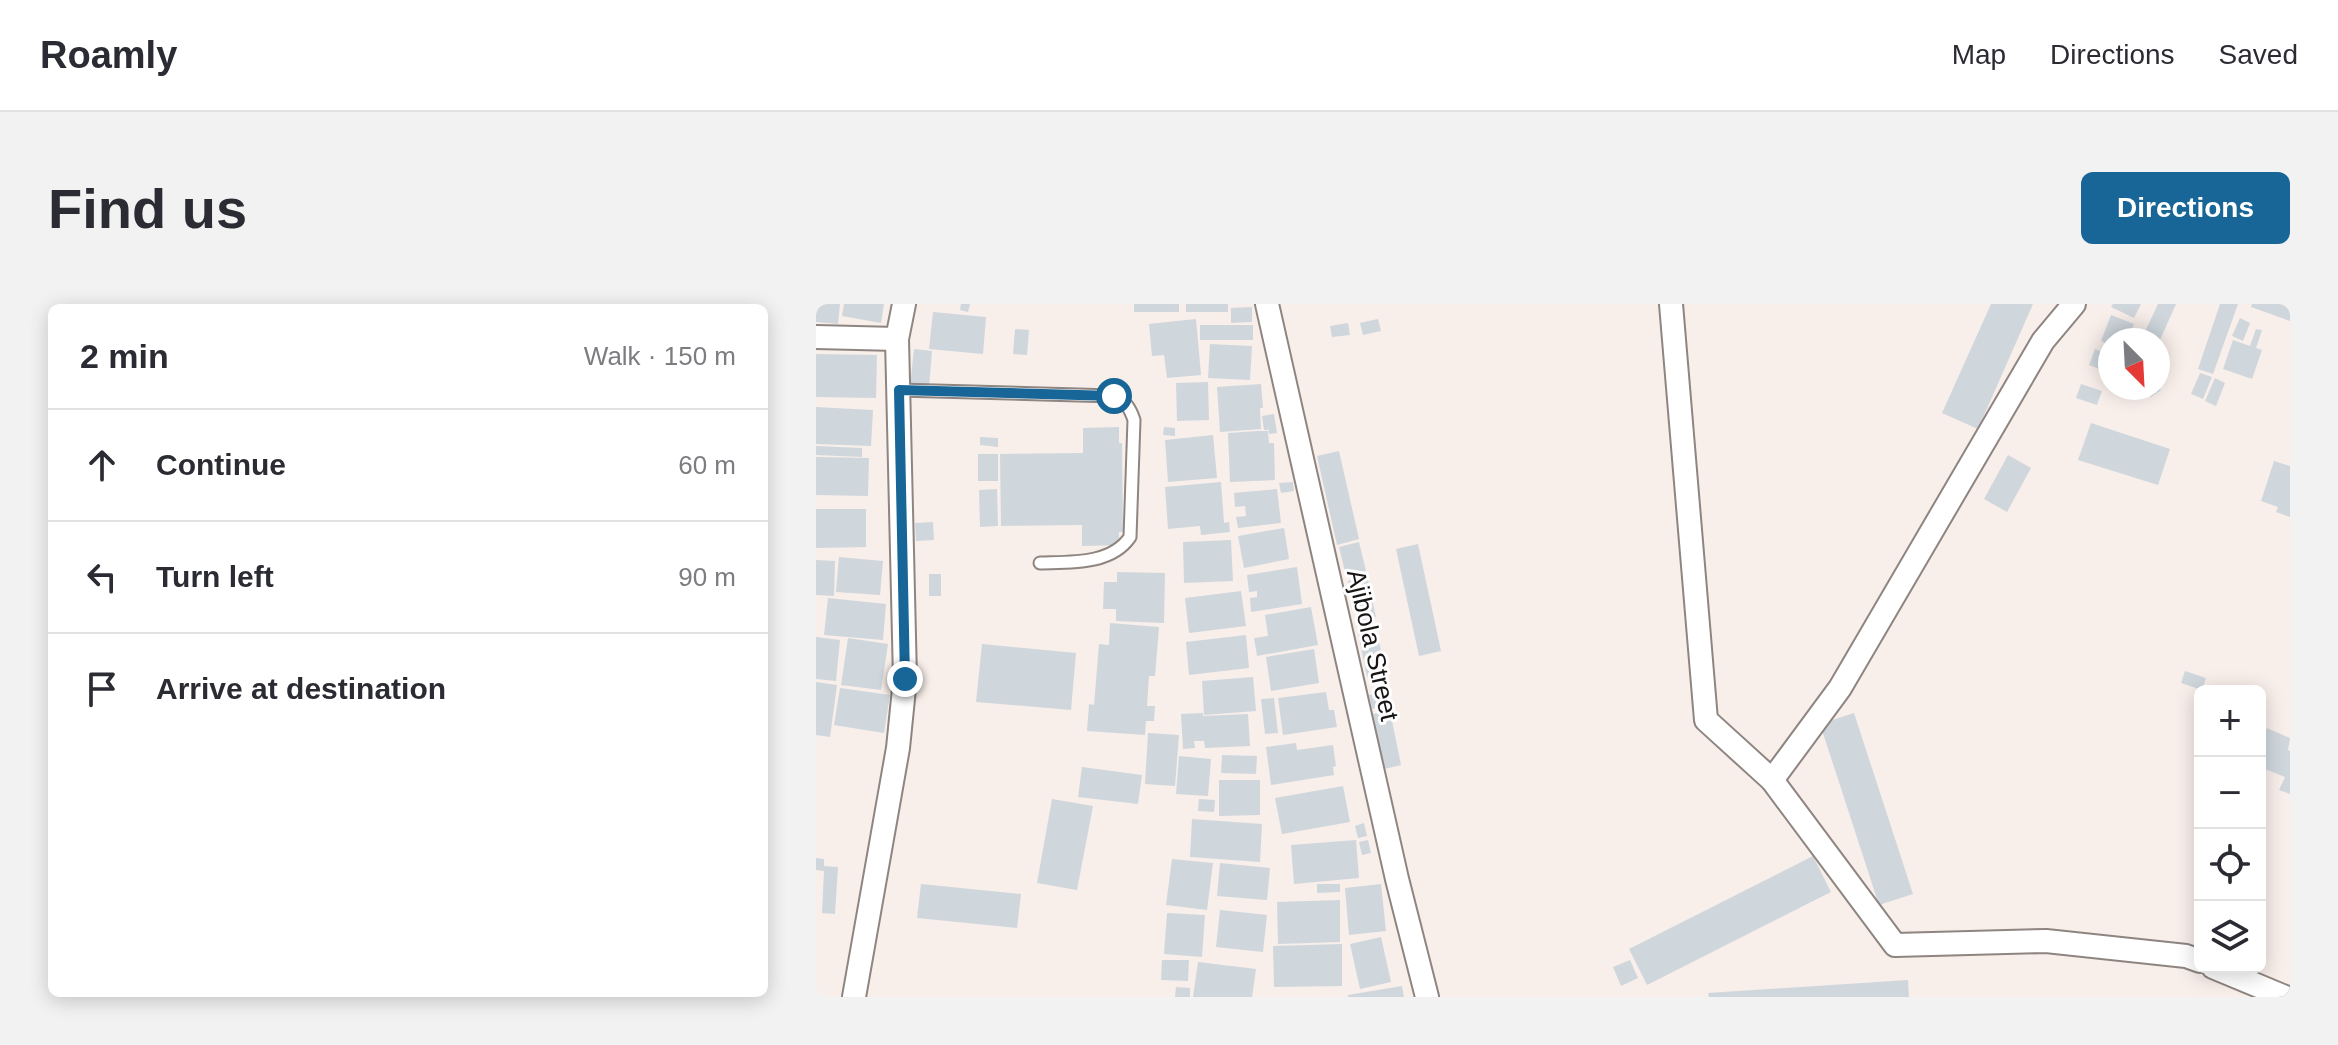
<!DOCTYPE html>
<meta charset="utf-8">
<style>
:root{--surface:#fff;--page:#f2f2f3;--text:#2b2b33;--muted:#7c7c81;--line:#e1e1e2;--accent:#186597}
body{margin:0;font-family:Helvetica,sans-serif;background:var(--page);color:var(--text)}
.controls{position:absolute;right:24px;bottom:24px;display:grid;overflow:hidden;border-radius:12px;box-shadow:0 4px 20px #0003}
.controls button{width:72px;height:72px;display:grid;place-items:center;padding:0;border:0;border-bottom:2px solid var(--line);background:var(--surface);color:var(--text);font:40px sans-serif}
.compass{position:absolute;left:1282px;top:24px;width:72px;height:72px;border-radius:50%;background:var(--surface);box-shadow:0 4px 20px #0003;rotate:156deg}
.stop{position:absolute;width:24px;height:24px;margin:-18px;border:6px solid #186597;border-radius:50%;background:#fff}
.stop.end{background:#186597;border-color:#fff;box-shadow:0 2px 8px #0008}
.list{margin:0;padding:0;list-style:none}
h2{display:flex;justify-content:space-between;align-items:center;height:104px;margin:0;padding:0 32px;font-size:34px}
h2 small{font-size:26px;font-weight:400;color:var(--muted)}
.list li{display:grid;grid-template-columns:52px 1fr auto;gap:24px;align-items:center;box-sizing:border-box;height:112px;padding:0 32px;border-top:2px solid var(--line)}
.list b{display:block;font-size:30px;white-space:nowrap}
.list em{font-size:26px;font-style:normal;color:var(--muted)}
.icon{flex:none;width:44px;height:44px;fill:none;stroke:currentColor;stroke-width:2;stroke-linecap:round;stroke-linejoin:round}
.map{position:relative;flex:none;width:1474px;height:693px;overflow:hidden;border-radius:12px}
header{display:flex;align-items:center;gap:48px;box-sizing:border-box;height:112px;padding:0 40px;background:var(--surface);border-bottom:2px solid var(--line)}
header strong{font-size:38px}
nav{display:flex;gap:44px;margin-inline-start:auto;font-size:28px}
.intro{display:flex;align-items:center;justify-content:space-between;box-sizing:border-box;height:192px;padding:0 48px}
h1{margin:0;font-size:56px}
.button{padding:20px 36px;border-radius:12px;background:var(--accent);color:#fff;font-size:28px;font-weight:700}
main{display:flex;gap:48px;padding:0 48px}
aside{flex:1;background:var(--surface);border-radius:12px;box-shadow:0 4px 20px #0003}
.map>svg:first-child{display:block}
</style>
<header>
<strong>Roamly</strong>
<nav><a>Map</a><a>Directions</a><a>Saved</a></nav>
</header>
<div class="intro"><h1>Find us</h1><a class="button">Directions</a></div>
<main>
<aside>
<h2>2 min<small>Walk · 150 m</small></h2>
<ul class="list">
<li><svg class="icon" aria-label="ahead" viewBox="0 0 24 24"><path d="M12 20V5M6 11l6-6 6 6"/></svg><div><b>Continue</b></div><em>60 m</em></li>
<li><svg class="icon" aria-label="left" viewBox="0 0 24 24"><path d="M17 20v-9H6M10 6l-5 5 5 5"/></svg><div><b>Turn left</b></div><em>90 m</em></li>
<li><svg class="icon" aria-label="arrive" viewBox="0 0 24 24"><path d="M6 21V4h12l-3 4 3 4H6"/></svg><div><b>Arrive at destination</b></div></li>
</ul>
</aside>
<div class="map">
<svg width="1474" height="693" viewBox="0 0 1474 693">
<rect width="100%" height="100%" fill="#f8eeea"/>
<g fill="#cfd7dd">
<polygon points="0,0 24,0 22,20 0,18"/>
<polygon points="28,0 68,0 65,19 26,12"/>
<polygon points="145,0 154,0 152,8 144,6"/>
<rect x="318" y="0" width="45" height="8"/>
<rect x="370" y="0" width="42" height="8"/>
<polygon points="1175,0 1217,0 1162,125 1126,109"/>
<polygon points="1297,0 1325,0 1318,14 1295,3"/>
<polygon points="1342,0 1360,0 1344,36 1325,36"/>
<polygon points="1404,0 1422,0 1397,70 1382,65"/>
<polygon points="1436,0 1474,0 1474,17 1435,3"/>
<polygon points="436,3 436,18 415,19 415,4"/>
<polygon points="117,8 170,13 167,50 113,45"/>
<polygon points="1295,11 1318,20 1311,36 1294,36 1294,41 1285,37"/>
<polygon points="1424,14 1434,19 1427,37 1416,32"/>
<polygon points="380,15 385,71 351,74 348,51 336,52 333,20"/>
<polygon points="562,15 565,27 547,31 544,19"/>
<polygon points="532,19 534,31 516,33 514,22"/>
<rect x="384" y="21" width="53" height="15"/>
<polygon points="199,25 213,26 211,51 197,50"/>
<polygon points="1440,25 1446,26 1440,44 1446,46 1436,75 1407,65 1417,36 1434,42"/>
<polygon points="394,40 436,42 434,76 392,74"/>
<polygon points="98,45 116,47 113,84 94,82"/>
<polygon points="1279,45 1294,51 1294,69 1273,61"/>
<polygon points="0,50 61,51 60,94 0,93"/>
<polygon points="1384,69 1396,73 1387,95 1375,90"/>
<polygon points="1399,74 1409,79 1400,102 1389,97"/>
<polygon points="392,78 393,116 361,117 360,79"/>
<polygon points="445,80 447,104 444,104 445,125 404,128 401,83"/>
<polygon points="1265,80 1286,87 1281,101 1260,94"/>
<polygon points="1329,84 1343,84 1345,86 1335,93"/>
<polygon points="0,103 57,106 55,142 0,140"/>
<polygon points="458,110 461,129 453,130 452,122 452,126 448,126 446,112"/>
<polygon points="1275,119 1354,145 1342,181 1262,156"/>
<polygon points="303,123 303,139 306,139 307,228 303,228 303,241 266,242 266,221 185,222 184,150 267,149 267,124"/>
<polygon points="348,123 359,124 359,132 347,131"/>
<polygon points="442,127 452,127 453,139 458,139 459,176 414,178 412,129"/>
<polygon points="397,131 401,174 352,178 349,136"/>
<polygon points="164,133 182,134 182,143 164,141"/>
<polygon points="0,142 46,144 46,153 0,151"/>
<polygon points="523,147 543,235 521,241 501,152"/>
<rect x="162" y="150" width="20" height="27"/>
<polygon points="1192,151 1215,164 1191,208 1168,195"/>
<polygon points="0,153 53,154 52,192 0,191"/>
<polygon points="1458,157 1474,162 1474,213 1460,208 1462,203 1445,197"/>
<polygon points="405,178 408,219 413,218 414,228 385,231 384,222 352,225 349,183"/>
<polygon points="477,178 478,187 465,189 463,179"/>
<polygon points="181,185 182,222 164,223 163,186"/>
<polygon points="461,185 465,219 422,224 420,213 430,212 429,202 419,203 418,189"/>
<polygon points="0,205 50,205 50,243 0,244"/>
<polygon points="117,218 118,236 100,237 99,219"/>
<polygon points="468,224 473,255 428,264 422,232"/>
<polygon points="415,236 417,277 368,279 367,238"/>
<polygon points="543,238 550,267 530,272 523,243"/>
<polygon points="602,240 625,347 603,352 580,245"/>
<polygon points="23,253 67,257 64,291 20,288"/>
<polygon points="0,256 19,257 18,292 0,291"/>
<polygon points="481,263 486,300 435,308 434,294 441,293 441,287 433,288 431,271"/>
<polygon points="301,268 349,269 348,319 300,317 300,305 287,305 288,278 301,278"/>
<rect x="113" y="270" width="12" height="22"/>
<polygon points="551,272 560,313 542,317 532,277"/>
<polygon points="425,287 430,322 373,329 369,294"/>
<polygon points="12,294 70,300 67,336 8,331"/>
<polygon points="495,303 502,341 441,352 438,334 452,332 449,311"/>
<polygon points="294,319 343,323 339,372 333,372 331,402 339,402 338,417 330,417 329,431 271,427 273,400 278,401 283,340 293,341"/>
<polygon points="559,320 570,369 551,373 541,324"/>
<polygon points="430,331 433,364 373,371 370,338"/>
<polygon points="0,333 24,336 20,377 0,375"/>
<polygon points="32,334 72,340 65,386 25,381"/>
<polygon points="166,340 260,349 255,406 160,398"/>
<polygon points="498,345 503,379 455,387 450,353"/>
<polygon points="1369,367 1390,374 1386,386 1365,379"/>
<polygon points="437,373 440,407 388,411 386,377"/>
<polygon points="0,378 21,381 14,433 0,431"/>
<polygon points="24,384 74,391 68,429 18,421"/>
<polygon points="570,387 573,401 556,405 553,391"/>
<polygon points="510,388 513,406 518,406 521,423 467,431 462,394"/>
<polygon points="458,394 462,429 449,430 445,395"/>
<polygon points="574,407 585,461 568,465 557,410"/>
<polygon points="387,409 387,412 432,410 434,442 389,444 388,437 378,437 379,444 367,445 365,410"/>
<polygon points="1038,409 1097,590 1063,601 1004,420"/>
<polygon points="1451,424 1474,434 1472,446 1474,447 1474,490 1463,486 1469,473 1444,463 1444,442"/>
<polygon points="332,429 363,431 359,482 329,480"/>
<polygon points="480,439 481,446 517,441 520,462 517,463 518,471 455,481 450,443"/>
<polygon points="406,451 441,452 440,470 405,469"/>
<polygon points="363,452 395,455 392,492 360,490"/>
<polygon points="266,463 326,471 322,500 262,493"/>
<polygon points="403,476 444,476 444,511 403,512"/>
<polygon points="527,482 534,518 466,530 459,494"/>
<polygon points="236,495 277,502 261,586 221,579"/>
<polygon points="383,495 399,496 398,508 382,507"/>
<polygon points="376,515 446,520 444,558 374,553"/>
<polygon points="548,519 551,532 542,534 539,522"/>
<polygon points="540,536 543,574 478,580 475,541"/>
<polygon points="552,536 555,549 546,551 543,538"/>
<polygon points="997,552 1015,588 831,681 813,645"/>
<polygon points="0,554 8,555 8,562 22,563 19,610 6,609 8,567 0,566"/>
<polygon points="356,555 397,559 391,606 350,601"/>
<polygon points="404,559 454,564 451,596 401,592"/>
<polygon points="105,580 205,590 201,624 101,614"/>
<polygon points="501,580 524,580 524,588 501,589"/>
<polygon points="565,580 570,627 533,631 529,584"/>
<polygon points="524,596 524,638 462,640 461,598"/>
<polygon points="404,606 451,611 447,648 400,643"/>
<polygon points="351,609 389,611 386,653 348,650"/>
<polygon points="565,633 575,678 544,685 534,640"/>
<polygon points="526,640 526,682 458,683 457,642"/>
<polygon points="346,656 373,656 372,677 345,676"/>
<polygon points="814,656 822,674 805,682 797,663"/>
<polygon points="382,658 440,665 436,693 377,693"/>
<polygon points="1092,676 1093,693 893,693 892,689"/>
<polygon points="586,682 588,693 532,693 532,691"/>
<polygon points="360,683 374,684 374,693 359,693"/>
</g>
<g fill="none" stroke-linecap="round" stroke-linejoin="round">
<g stroke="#8e8581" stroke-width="15">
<path id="service" d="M83,86L298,92C310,98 314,104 318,116L314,233C295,261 254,258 224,259"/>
</g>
<g stroke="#8e8581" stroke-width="26">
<g id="minor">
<polyline points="451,0 581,575 611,693"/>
<polyline points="855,0 890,416 956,476 1079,641 1230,637 1370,652 1384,657"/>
<polyline points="0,33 81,35"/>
<polyline points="956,476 1024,384 1227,37 1258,0"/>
<polyline points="1397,663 1469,693"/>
<polyline points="38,693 82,444 89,375 81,35 88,0"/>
</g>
</g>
<use href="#service" stroke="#fff" stroke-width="11"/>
<use href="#minor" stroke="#fff" stroke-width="22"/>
</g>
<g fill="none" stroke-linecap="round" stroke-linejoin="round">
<polyline stroke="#186597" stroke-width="10" points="89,375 83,86 298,92"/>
</g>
<g text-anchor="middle" stroke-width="6" stroke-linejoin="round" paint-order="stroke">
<g font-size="26" fill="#171413" stroke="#fefefe">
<text transform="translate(557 341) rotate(77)" y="9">Ajibola Street</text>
</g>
</g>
</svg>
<div class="controls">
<button>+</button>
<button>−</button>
<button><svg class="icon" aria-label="locate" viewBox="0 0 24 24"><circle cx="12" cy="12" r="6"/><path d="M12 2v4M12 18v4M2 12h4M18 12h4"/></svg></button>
<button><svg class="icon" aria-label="layers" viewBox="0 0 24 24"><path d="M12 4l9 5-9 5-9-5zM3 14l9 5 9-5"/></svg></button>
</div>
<svg class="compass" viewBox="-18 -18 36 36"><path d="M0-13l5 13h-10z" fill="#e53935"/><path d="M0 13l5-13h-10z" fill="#7c7c81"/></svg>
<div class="stop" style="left:298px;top:92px"></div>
<div class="stop end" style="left:89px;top:375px"></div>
</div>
</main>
